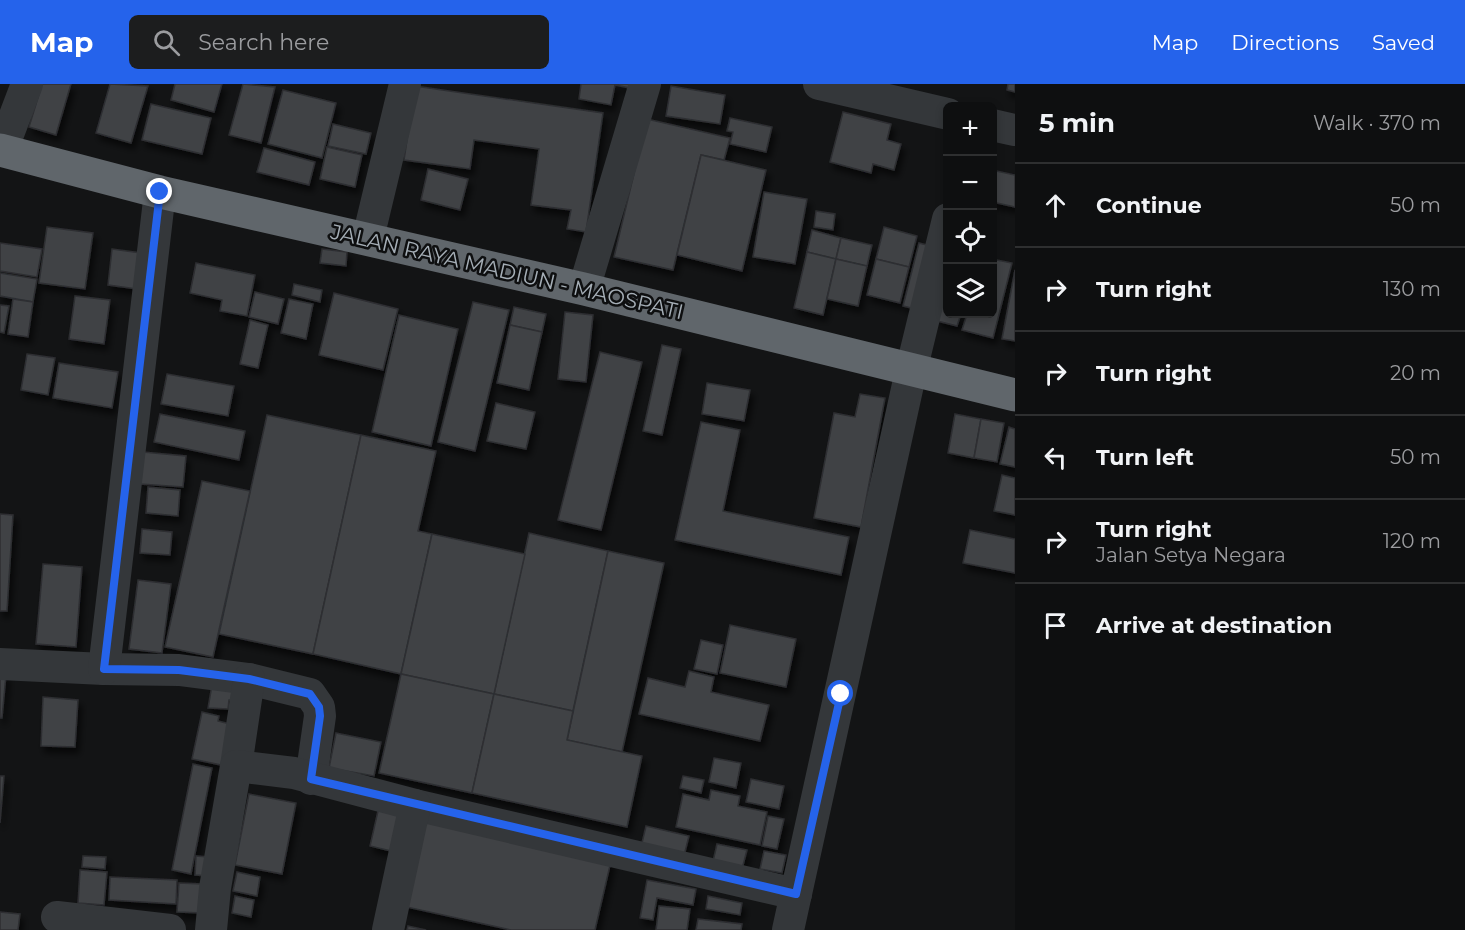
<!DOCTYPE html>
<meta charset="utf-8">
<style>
:root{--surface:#0e0f10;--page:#1c1d1e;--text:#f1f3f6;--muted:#9b9c9f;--line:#2e2f30;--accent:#2563eb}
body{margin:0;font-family:Montserrat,sans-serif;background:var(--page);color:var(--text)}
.controls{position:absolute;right:18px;top:18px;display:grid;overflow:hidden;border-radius:9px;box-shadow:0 3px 9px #0003}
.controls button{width:54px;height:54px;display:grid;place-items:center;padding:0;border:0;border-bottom:2px solid var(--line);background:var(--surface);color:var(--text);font:30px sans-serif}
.stop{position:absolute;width:18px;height:18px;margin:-14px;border:4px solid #2563eb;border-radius:50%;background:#fff}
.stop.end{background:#2563eb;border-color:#fff;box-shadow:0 2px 6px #0008}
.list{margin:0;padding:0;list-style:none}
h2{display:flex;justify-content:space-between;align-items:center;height:78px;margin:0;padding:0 24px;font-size:26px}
h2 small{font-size:20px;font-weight:400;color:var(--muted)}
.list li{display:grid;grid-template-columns:39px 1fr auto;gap:18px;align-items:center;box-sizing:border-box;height:84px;padding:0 24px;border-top:2px solid var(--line)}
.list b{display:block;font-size:22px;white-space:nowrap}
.list p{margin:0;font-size:20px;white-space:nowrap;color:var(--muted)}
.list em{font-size:20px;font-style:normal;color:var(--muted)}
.icon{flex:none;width:33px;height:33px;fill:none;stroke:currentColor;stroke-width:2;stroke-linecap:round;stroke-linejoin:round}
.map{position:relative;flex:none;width:1015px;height:846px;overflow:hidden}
header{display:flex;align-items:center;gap:36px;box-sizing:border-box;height:84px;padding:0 30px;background:var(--accent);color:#fff}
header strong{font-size:28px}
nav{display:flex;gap:33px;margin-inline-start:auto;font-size:21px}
.search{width:420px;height:54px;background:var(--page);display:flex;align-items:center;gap:15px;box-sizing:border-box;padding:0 21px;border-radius:9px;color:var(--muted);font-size:22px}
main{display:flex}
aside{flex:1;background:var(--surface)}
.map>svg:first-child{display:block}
</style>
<header>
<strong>Map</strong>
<div class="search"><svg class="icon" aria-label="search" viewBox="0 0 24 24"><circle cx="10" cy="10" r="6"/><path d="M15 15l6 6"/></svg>Search here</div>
<nav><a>Map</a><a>Directions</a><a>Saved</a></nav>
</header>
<main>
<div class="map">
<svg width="1015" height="846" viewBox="0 0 1015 846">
<defs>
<filter id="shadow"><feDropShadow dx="3.5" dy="6" stdDeviation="3" flood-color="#0009"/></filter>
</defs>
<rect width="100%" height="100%" fill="#131415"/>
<g fill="#3f4245" stroke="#2d2e31" stroke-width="1.5" filter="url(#shadow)">
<polygon points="42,0 71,0 56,51 29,43"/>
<polygon points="110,0 148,2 131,59 96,49"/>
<polygon points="175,0 222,0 214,28 171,16"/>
<polygon points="243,0 275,3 261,59 229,51"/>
<polygon points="581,0 640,0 639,6 615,1 611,21 579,15"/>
<polygon points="1008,0 1015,0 1015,8 1007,6"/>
<polygon points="415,2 603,29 586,148 567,145 571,126 531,121 539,65 474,56 470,85 404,76"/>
<polygon points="671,2 725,11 720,40 666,32"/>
<polygon points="283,6 336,19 322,74 268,60"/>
<polygon points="151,20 211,34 202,70 142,56"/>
<polygon points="843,28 891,40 887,56 901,60 894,86 873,80 871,89 830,78"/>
<polygon points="730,34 772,43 766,68 730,60 733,48 727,47"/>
<polygon points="647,35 730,54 724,76 701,71 673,186 614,173"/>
<polygon points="333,40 371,49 366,70 328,62"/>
<polygon points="327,63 362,71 355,103 320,95"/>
<polygon points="264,64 315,78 309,101 257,88"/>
<polygon points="701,71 766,86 742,187 677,171"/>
<polygon points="428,85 468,95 460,126 421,116"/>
<polygon points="992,86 1015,91 1015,123 992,118"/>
<polygon points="764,108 807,115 795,180 753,173"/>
<polygon points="816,127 835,130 833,146 814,143"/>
<polygon points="47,143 93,149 85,205 39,199"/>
<polygon points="884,143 917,152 909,183 876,175"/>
<polygon points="812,146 841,154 836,175 807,168"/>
<polygon points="841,154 872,161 867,182 836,175"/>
<polygon points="0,159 42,165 37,193 0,187"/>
<polygon points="919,159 939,164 923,227 903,222"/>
<polygon points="112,165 149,170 144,206 108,201"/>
<polygon points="322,165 347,168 346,182 320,179"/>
<polygon points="807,168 836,175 823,231 794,224"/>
<polygon points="836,175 867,182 858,222 827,215"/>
<polygon points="876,175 909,183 900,219 867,211"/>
<polygon points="992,175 1012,179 993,254 962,246 967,230 992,230"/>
<polygon points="196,179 255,191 247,232 220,227 222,216 190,209"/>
<polygon points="1015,186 1015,257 1002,255"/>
<polygon points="0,189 37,195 33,218 0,212"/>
<polygon points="948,198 948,230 961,230 957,242 937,237"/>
<polygon points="294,200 322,206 320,218 292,211"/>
<polygon points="255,208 284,215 278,240 249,233"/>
<polygon points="334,209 398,225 383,286 319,271"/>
<polygon points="75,212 110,216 104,260 69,255"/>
<polygon points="13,215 33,218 28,253 8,250"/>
<polygon points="289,215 313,220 306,255 281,249"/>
<polygon points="473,218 509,226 475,367 438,358"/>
<polygon points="0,221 9,222 4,249 0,248"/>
<polygon points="514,223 546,230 542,248 510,241"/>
<polygon points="565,228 593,231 586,298 558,295"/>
<polygon points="399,231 458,245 431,362 372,348"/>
<polygon points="250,236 268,241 258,284 240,280"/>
<polygon points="510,241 542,248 529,306 497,299"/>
<polygon points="662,261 681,265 662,351 643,347"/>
<polygon points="600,268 642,278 601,446 558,436"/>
<polygon points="27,270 55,274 48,311 21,306"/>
<polygon points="59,279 118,288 112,324 53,314"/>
<polygon points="167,290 234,302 228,332 161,320"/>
<polygon points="707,299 750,306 744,337 702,330"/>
<polygon points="860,310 885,314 861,443 814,434 834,329 855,333"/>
<polygon points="496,319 535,328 526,365 487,357"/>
<polygon points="160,330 245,347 239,376 154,358"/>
<polygon points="955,330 981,335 974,374 948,369"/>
<polygon points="267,331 361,351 313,570 219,550"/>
<polygon points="981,335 1004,339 997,378 974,374"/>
<polygon points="701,338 740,346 723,427 849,453 841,491 675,456"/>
<polygon points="1009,343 1015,345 1015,383 1000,380"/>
<polygon points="361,351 436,367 418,447 432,450 401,590 313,570"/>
<polygon points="143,368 186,372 183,403 140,400"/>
<polygon points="1002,391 1015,394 1015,431 994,427"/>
<polygon points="202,397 250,407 213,573 165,563"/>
<polygon points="148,403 180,406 178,432 146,429"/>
<polygon points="0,430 13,431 7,527 0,527"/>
<polygon points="142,445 172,448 170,471 140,469"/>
<polygon points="970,446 1015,455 1015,489 963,479"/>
<polygon points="529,449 608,467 573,627 494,610"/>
<polygon points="432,450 525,470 494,610 401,590"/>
<polygon points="608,467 664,479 622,668 567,656"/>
<polygon points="43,480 82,483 76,563 36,560"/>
<polygon points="138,496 171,500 162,569 129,565"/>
<polygon points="730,541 796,555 786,603 720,589"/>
<polygon points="701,556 723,561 717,590 694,585"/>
<polygon points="689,587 714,593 711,608 769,621 760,657 639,630 648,594 685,603"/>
<polygon points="0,590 6,591 2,634 0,634"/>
<polygon points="401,590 494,610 472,709 379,689"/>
<polygon points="213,595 241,600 238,617 229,616 228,625 208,624"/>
<polygon points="494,610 573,627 567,656 642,672 627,743 472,709"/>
<polygon points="43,613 78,616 75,663 41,662"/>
<polygon points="202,628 219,632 218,637 230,640 221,681 192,675"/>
<polygon points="336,649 381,658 374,692 329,684"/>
<polygon points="714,674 741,679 736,704 709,698"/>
<polygon points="193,680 212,684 191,790 172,786"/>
<polygon points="0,692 4,692 0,739"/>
<polygon points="683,692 704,696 701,709 680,704"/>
<polygon points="751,695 784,702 779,725 746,718"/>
<polygon points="711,706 740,712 738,722 767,728 760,761 676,743 683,710 709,716"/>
<polygon points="249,710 296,719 282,790 235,781"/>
<polygon points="380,718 406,724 395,768 370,762"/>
<polygon points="423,731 612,773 595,846 511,846 402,822"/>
<polygon points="768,732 784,735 777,765 762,762"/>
<polygon points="646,742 689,752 684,772 641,763"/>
<polygon points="717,760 747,766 740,793 711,786"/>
<polygon points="764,767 786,771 782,789 760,785"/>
<polygon points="83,772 106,773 105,785 82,783"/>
<polygon points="196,772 210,773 209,792 195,791"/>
<polygon points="80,786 107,788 104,821 78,819"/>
<polygon points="237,788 260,793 257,812 233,807"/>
<polygon points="110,793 177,796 176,820 109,816"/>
<polygon points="647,796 696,805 693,821 657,814 653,836 640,834"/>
<polygon points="179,799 203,800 202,829 177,828"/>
<polygon points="235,812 254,816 251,833 232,829"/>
<polygon points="708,812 742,819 740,831 706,825"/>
<polygon points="659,822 690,825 687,846 656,846"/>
<polygon points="0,828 20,830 18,846 0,846"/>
<polygon points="698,835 742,840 741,846 696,846"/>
<polygon points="408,842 426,846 407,846"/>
</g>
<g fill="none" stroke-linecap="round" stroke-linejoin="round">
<g stroke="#34373a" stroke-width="32">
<polyline points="819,0 948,30"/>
<polyline points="992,41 1015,46"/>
<polyline points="2,66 27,0"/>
<polyline points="368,154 405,0"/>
<polyline points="584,205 645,0"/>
<polyline points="0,580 104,585 179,586 249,595 310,610 319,623 320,632 311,695"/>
<polyline points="104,585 160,108"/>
<polyline points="236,682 249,595"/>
<polyline points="415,721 796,810"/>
<polyline points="57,833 170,846"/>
<polyline points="211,846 215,804 236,682 294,689 415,721 388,846"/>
<polyline points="788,846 911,287 948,135"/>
</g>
<polyline stroke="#60666b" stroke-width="33" points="0,66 160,108 584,205 1015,311"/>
</g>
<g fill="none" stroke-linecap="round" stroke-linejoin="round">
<polyline stroke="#2563eb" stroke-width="8" points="160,108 104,585 179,586 249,595 310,610 319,623 320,632 311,695 796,810 841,610"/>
</g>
<g text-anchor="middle" stroke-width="5" stroke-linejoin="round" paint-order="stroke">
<g font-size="21" fill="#a5aeb6" stroke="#0e0f10">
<text transform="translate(507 188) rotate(13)" y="7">JALAN RAYA MADIUN - MAOSPATI</text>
</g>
</g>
</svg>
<div class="controls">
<button>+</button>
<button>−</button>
<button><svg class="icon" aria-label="locate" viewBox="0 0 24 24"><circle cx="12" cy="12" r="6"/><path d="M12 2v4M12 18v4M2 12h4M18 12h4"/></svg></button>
<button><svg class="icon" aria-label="layers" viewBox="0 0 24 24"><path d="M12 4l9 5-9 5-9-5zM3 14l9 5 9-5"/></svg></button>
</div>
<div class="stop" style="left:841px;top:610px"></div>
<div class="stop end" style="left:160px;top:108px"></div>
</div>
<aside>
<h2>5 min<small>Walk · 370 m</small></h2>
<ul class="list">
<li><svg class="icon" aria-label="ahead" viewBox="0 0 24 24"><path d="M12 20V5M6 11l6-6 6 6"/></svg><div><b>Continue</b></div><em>50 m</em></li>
<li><svg class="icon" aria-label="right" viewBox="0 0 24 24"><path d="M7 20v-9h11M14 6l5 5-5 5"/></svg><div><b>Turn right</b></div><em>130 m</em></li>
<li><svg class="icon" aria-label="right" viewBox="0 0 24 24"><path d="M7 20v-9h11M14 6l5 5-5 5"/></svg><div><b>Turn right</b></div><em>20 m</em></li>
<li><svg class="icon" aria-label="left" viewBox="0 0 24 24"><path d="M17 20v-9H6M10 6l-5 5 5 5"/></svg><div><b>Turn left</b></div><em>50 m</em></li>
<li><svg class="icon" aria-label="right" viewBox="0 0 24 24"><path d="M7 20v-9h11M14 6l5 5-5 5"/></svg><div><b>Turn right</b><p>Jalan Setya Negara</p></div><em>120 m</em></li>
<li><svg class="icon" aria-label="arrive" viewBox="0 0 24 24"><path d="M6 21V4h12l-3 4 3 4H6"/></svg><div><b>Arrive at destination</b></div></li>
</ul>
</aside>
</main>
